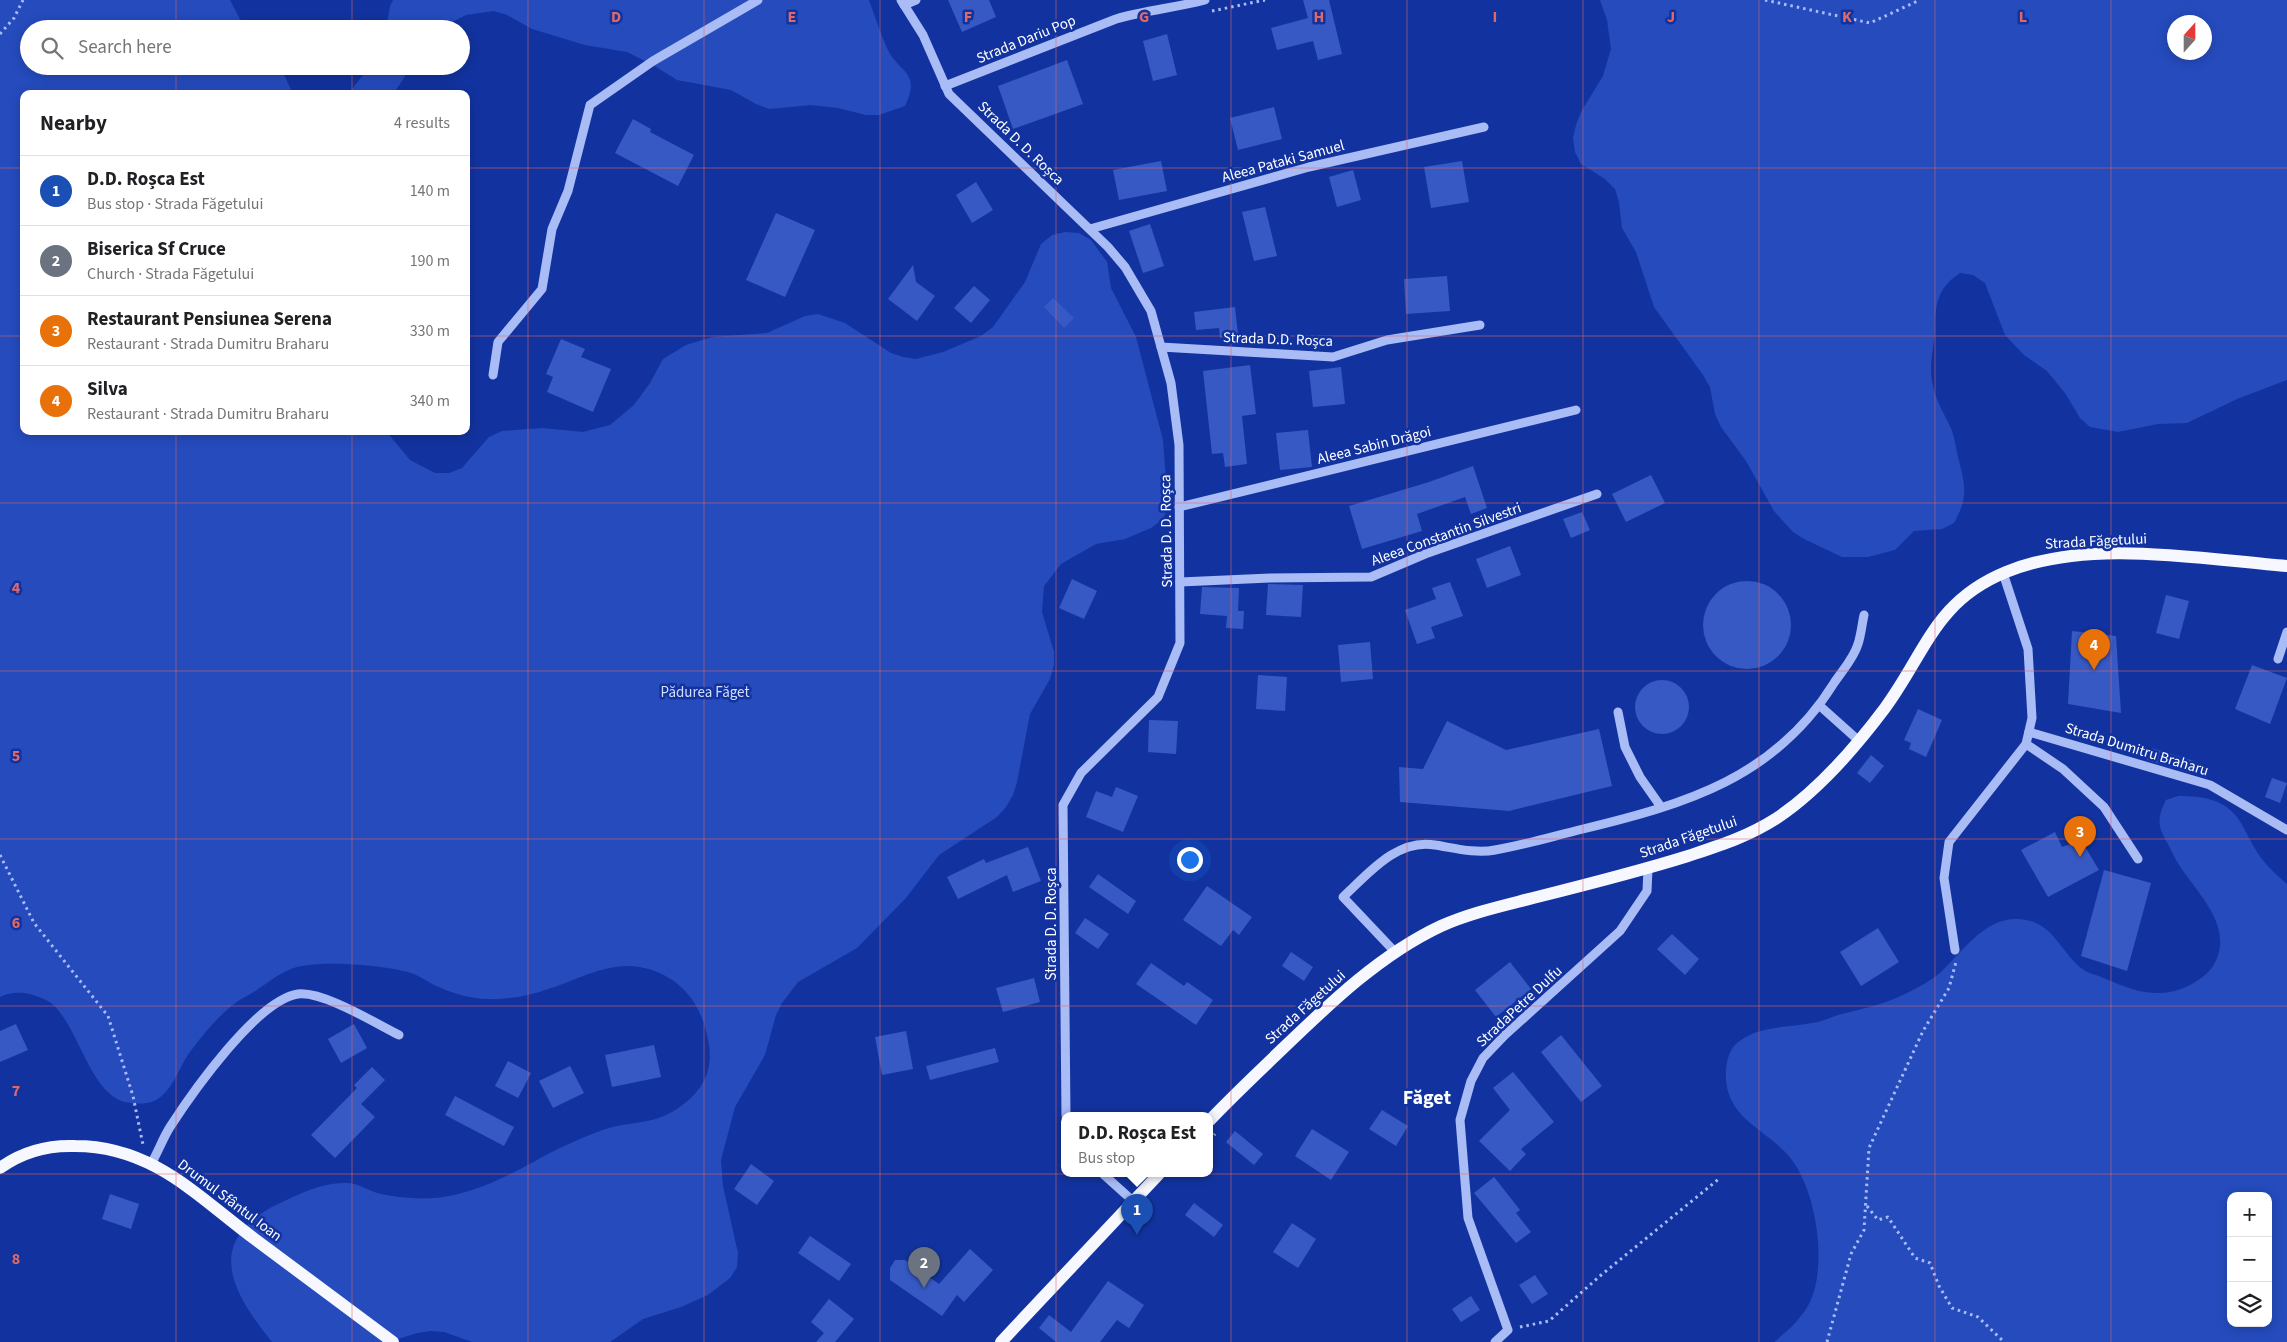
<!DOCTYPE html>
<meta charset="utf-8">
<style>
:root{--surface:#fff;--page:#f6f6f6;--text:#202124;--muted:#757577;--line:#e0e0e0;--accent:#847f45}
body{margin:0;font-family:"Source Sans 3",sans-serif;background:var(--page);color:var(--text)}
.controls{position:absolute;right:15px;bottom:15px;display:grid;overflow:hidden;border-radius:10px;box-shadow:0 2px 12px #0003}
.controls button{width:45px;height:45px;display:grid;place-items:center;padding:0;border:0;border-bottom:1px solid var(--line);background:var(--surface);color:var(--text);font:25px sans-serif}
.compass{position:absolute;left:2167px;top:15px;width:45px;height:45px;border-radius:50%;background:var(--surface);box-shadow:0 2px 12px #0003;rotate:21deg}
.you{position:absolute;left:1189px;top:859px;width:18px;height:18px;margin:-12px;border:4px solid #fff;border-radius:50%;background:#1a73e8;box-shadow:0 0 0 8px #1a73e833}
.badge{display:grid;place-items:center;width:32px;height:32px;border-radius:50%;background:var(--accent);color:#fff;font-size:16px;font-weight:700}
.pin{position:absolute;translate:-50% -41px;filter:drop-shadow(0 1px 2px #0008)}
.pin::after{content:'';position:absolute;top:26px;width:18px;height:15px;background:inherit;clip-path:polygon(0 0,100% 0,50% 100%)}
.popup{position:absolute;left:1061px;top:1112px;width:152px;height:65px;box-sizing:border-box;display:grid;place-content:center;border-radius:10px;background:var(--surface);filter:drop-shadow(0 1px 4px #0005);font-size:16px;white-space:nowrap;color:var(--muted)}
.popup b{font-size:19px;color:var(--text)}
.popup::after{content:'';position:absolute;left:50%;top:100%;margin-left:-10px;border:10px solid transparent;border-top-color:var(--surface)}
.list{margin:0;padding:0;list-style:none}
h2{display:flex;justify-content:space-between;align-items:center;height:65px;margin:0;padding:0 20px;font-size:21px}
h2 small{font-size:16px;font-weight:400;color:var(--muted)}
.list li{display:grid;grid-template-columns:32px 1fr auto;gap:15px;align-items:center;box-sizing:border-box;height:70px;padding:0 20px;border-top:1px solid var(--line)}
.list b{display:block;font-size:19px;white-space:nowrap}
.list p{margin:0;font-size:16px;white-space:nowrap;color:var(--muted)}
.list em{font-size:16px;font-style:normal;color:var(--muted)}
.icon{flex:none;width:28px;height:28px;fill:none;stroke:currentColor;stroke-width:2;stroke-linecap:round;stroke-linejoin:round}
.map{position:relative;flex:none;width:2287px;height:1342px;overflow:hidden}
.search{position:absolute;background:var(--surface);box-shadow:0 2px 12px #0003;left:20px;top:20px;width:450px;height:55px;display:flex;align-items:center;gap:12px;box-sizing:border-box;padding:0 18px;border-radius:28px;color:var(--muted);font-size:19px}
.panel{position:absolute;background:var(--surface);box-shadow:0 2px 12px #0003;left:20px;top:90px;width:450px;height:345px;border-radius:10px}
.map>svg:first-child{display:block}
</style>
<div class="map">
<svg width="2287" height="1342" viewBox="0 0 2287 1342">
<rect width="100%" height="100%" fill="#12339f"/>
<g fill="#254bbd" fill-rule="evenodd">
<path d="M0,0H230L245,29H29V66H280L293,94H24V431H386L410,460L435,473H449L462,468L489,437L502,431L543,428L583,432L610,425L634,405L650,383L663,359L686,345L712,337L767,333L805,316L818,314L845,323L891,353L903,357L916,359L943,352L981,336L993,327L1025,282L1041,244L1052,235L1065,232L1079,233L1091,240L1107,262L1111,288L1136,337L1163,440L1168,508L1162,520L1151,528L1125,539L1096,544L1061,564L1044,586L1042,612L1054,652V665L1050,679L1030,714L1017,782L1013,795L1006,807L997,817L939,855L906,898L857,948L798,982L782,1003L776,1015L765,1055L735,1107L721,1160L723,1186L738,1253L737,1267L730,1278L708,1295L681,1307L643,1319L610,1342H472L444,1332L431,1331L417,1333L389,1342H272C231,1291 203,1241 278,1204C299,1194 321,1183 344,1183C358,1182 368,1191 381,1194C400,1198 424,1200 443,1197C476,1192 508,1176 537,1160C556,1149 579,1139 600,1131C622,1122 647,1125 668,1114C679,1109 691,1099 698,1090C712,1072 712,1052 706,1031C699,1002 681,980 652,970C614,957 583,978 548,989C529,996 506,1000 487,999C470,999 449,992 434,985C427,981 421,977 414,974C389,965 315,959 291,969C278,974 269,982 258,989C252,994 244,997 238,1001C220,1014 203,1034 190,1052C178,1068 173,1092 154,1101C147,1104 139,1104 131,1103C90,1100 80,1026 51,1003C45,999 37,996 30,994C18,992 10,992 0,997Z"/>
<path d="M393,0H869C875,16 880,33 887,48C898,73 922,71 905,106L879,115H866L838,108L811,105L769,109L756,104L731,90L677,80L653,65L627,52L585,45L532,29L507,15L494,11L466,15L439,29H386L390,6Z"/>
<path d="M1600,0H2287V380L2237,399L2187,423L2158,424L2118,432L2090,427L2080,418L2065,393L2047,371L2024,355L2005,335L1985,283L1973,275L1960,273C1938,287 1935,304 1935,329C1934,349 1928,365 1933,386C1936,402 1946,416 1952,431C1955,440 1956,448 1958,457C1965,485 1969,496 1954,523L1942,529L1914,531L1895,550L1868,557H1842L1804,539L1793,532L1774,511L1746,461L1721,427L1715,414L1710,387L1703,375L1654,307L1636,252L1622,228L1619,202L1615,189L1605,179L1581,164L1575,152L1573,138L1576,125L1581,112L1603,76L1611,49L1607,20ZM2204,22V52H2174V22Z"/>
<polygon points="370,66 409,66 404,78 393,94 348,94"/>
<path d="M2178,796C2203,796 2227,799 2241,823C2246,831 2249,839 2254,847C2262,861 2274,873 2287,884V1342H1774C1788,1331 1802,1318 1810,1302C1827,1265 1817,1200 1796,1166C1774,1129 1722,1123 1726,1069C1727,1061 1729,1051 1735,1045C1755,1025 1787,1028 1812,1023C1821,1022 1829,1018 1838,1015C1861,1009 1883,1005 1905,994C1917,988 1931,981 1941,972C1966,948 1990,910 2030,921C2054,927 2063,954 2081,968C2088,974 2098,975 2106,979C2134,991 2158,1000 2188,986C2198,981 2207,975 2213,966C2236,928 2198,894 2179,865C2175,859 2172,852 2169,846C2166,840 2161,833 2160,826C2158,818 2162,808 2166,800ZM2231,1196H2268V1323H2231Z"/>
</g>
<g fill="#3659c4">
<polygon points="948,0 989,0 996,17 962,32"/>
<polygon points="1303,0 1329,0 1342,54 1318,60 1313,41 1277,50 1271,28 1308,18"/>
<polygon points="1167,34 1177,75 1153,81 1143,41"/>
<polygon points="1067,60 1083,104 1013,129 998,86"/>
<polygon points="1274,107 1282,139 1238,150 1230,118"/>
<polygon points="633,119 651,129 650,132 694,155 678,186 615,153"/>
<polygon points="1161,161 1167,191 1119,200 1113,170"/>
<polygon points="1462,161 1469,202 1431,208 1424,167"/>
<polygon points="1353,170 1361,200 1337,207 1329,177"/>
<polygon points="976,182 993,210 972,223 956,195"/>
<polygon points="1265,207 1277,256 1254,261 1242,212"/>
<polygon points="776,213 815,230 785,297 746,280"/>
<polygon points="1150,224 1164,266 1143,273 1129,231"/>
<polygon points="913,265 916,282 935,296 917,321 888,299"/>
<polygon points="1447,276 1450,311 1406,314 1404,279"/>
<polygon points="974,286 990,300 971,323 954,308"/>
<polygon points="1053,298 1074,318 1064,328 1044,307"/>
<polygon points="1235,307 1238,335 1220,338 1219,328 1196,330 1194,312"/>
<polygon points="561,339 585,349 581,357 611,369 593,412 547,392 553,377 546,374"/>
<polygon points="1250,365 1256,414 1242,416 1247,464 1225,467 1223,453 1212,454 1203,371"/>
<polygon points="1341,367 1345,404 1313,407 1309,371"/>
<polygon points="1308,430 1312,467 1280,470 1276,433"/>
<polygon points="1473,466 1487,508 1471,514 1465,497 1417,514 1422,531 1362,549 1349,506 1429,482"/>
<polygon points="1651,475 1665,503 1626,522 1612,494"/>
<polygon points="1582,512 1590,530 1571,538 1563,519"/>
<polygon points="1510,546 1521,575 1487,588 1476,559"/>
<polygon points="1072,579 1097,591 1084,619 1059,608"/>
<circle cx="1747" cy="625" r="44"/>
<polygon points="1450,582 1463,616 1431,627 1435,638 1417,644 1405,610 1436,599 1432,588"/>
<polygon points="1268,584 1303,585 1301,617 1266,615"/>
<polygon points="1202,587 1239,588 1238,611 1244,611 1243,629 1226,628 1227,616 1200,614"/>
<polygon points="2166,595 2189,601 2179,639 2156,633"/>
<polygon points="2072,631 2116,636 2121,713 2068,704"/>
<polygon points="1370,642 1373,679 1341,682 1338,645"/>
<polygon points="2252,665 2287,678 2270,724 2235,709"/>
<polygon points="1258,675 1287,677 1285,711 1256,709"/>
<circle cx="1662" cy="707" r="27"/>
<polygon points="1918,709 1942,720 1926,757 1909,749 1911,743 1904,740"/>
<polygon points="1149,720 1178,721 1176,754 1148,752"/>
<polygon points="1447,721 1506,750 1599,729 1612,786 1509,811 1400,802 1399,767 1423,769"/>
<polygon points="2151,748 2194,761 2191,773 2147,760"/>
<polygon points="1871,755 1884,766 1870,783 1857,773"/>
<polygon points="2272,778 2287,783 2280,803 2265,797"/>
<polygon points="1116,787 1138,796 1123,832 1086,817 1096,791 1112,797"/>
<polygon points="2055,832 2062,847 2081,840 2099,870 2048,897 2021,850"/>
<polygon points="1028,847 1041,881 1013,892 1007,875 958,899 947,877 984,859 986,863"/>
<polygon points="2104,870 2151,883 2127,971 2081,956"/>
<polygon points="1098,874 1136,901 1128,914 1089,887"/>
<polygon points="1207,886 1252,917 1239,935 1233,930 1221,946 1183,920"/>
<polygon points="1085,918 1109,934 1098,949 1075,933"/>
<polygon points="1878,928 1899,962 1861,986 1840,952"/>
<polygon points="1672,934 1699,959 1685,975 1657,949"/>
<polygon points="1291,952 1313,967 1304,981 1282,966"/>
<polygon points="1510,962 1531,989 1496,1017 1475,990"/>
<polygon points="1151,963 1184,986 1187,982 1213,1000 1196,1025 1136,984"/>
<polygon points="1034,978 1040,1002 1003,1012 996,988"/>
<polygon points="16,1024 28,1050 0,1062 0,1031"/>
<polygon points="354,1024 367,1048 341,1063 328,1039"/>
<polygon points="906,1031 913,1069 882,1075 875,1037"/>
<polygon points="1561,1035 1602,1086 1581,1102 1541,1052"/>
<polygon points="654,1045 661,1077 612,1087 605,1055"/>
<polygon points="995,1048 999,1062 930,1080 926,1066"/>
<polygon points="508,1061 531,1073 518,1098 495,1086"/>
<polygon points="570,1066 584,1093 553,1108 539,1081"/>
<polygon points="372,1067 385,1080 361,1104 375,1117 335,1158 311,1135 357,1088 354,1085"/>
<polygon points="1513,1072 1554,1122 1521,1149 1526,1154 1510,1171 1479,1141 1510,1110 1493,1088"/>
<polygon points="455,1096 514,1127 504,1146 445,1115"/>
<polygon points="1382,1110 1408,1126 1396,1146 1369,1129"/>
<polygon points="1312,1129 1349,1152 1331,1180 1295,1156"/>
<polygon points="1235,1131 1263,1154 1254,1165 1226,1142"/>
<polygon points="751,1164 774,1181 757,1205 734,1189"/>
<polygon points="1494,1177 1520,1210 1516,1213 1531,1232 1516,1243 1474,1193"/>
<polygon points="110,1194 139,1204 131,1229 102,1219"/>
<polygon points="1194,1203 1223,1225 1214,1237 1185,1215"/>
<polygon points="1292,1223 1316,1239 1298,1268 1273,1252"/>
<polygon points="810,1236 851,1264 839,1281 798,1253"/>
<polygon points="970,1249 993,1270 964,1302 957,1295 942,1316 890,1280 890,1268 895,1260 905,1260 939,1284"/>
<polygon points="1535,1275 1548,1294 1532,1304 1519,1285"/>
<polygon points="1108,1281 1144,1305 1129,1328 1117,1320 1100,1342 1056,1342 1039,1328 1049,1315 1071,1332"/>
<polygon points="1471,1296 1480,1310 1461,1322 1452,1309"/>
<polygon points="829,1299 854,1319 835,1342 816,1342 824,1333 811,1322"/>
</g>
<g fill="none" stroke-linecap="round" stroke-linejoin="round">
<g stroke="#a9bcf5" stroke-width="3" stroke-dasharray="2.5 4" stroke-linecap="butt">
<polyline points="1765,0 1870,23 1920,0"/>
<polyline points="1212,11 1265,0"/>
<polyline points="0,34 14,18 23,0"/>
<polyline points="0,855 34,923 108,1016 133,1096 143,1145"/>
<polyline points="1210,1140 1215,1134"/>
<polyline points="1867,1206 1878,1220 1888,1217 1915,1258 1930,1263 1939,1286 1952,1308 1978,1317 2004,1342"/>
<polyline points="1520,1327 1549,1321 1600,1276 1720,1178"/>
<polyline points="1827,1342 1851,1254 1864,1230 1869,1148 1923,1031 1949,988 1956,962"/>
</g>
<g stroke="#a9bcf5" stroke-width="9">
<polyline points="901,0 923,35 949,94 1108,247 1125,267 1151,311 1171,383 1179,445 1180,643 1158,697 1081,773 1063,805 1066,1116"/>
<polyline points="904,5 916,0"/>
<path d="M945,86L1116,19C1146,10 1175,8 1205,0"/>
<polyline points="1090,229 1309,167 1484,127"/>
<polyline points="1161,347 1333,357 1387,340 1480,325"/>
<polyline points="493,375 498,342 542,289 552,229 568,191 590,105 653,61 758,0"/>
<polyline points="1179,507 1576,410"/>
<polyline points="1180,582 1270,578 1371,577 1425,554 1597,494"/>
<polyline points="2278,659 2287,632"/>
<polyline points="1820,706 1858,740"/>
<polyline points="1618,712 1625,747 1640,777 1661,807"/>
<polyline points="2029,732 2210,785 2287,830"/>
<polyline points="2026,744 2063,769 2104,807 2138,859"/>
<polyline points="1955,950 1944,878 1949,842 2026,744 2032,718 2028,649 2003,573"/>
<path d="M1396,953L1343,897C1368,874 1397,838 1435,845C1454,848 1476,854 1495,850C1525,845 1554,836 1583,829C1686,804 1775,778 1834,683C1842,671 1854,658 1858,644C1861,635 1862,624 1864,615"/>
<path d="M151,1164C158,1152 163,1138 170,1127C192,1093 257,1000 298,994C323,991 375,1023 399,1035"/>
<polyline points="1103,1174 1133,1201"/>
<polyline points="1495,1342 1508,1330 1468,1218 1460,1120 1471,1081 1483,1058 1505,1035 1620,931 1647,891 1648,869"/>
</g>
<g stroke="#f7f8ff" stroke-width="12">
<path d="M1210,1120C1230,1099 1252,1078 1274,1057C1324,1009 1377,956 1441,926C1470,913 1502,906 1533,898C1585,885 1637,872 1688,856C1721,845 1747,837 1777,818C1819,790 1855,748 1885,708C1926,652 1935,601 2006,572C2088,538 2200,559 2287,566"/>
<path d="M0,1168C22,1152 48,1145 75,1146C153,1146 198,1197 256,1240C301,1274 347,1308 393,1342"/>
<polyline points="1001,1342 1159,1174"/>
</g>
</g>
<path fill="none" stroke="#e26868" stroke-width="1" stroke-opacity="0.55" d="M176,0V29M352,0V29M528,0V1342M704,0V1342M880,0V1342M1056,0V1342M1231,0V1342M1407,0V1342M1583,0V1342M1759,0V1342M1935,0V1342M2111,0V1342M176,66V94M352,66V94M0,168H24M466,168H2287M0,336H24M466,336H2287M176,431V1342M352,431V1342M0,503H2287M0,671H2287M0,839H2287M0,1006H2287M0,1174H2287"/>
<g text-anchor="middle" stroke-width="5" stroke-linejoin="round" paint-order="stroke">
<g font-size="15" fill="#fff" stroke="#12339f">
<text transform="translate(1026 39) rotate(-22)" y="5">Strada Dariu Pop</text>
<text transform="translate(1021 143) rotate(44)" y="5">Strada D. D. Roșca</text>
<text transform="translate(1283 161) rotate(-15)" y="5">Aleea Pataki Samuel</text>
<text transform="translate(1278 339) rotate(2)" y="5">Strada D.D. Roșca</text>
<text transform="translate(1374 445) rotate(-14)" y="5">Aleea Sabin Drăgoi</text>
<text transform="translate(1166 531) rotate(-91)" y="5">Strada D. D. Roșca</text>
<text transform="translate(1446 534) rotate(-20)" y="5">Aleea Constantin Silvestri</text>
<text transform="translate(2096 541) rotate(-3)" y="5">Strada Făgetului</text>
<text transform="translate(2137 749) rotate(17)" y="5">Strada Dumitru Braharu</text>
<text transform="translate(1688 837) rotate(-19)" y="5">Strada Făgetului</text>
<text transform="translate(1051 924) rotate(-90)" y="5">Strada D. D. Roșca</text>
<text transform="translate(1519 1006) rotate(-43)" y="5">StradaPetre Dulfu</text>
<text transform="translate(1305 1007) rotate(-42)" y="5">Strada Făgetului</text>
<text transform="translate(230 1200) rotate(37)" y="5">Drumul Sfântul Ioan</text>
</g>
<g font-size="15" fill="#d2ddfe" stroke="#12339f">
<text x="705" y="697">Pădurea Făget</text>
</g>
<g font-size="20" font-weight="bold" fill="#fff" stroke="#12339f">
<text x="1427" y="1104">Făget</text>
</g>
</g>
<g font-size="16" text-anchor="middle" font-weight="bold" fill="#e26868" stroke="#12339f" stroke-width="5" stroke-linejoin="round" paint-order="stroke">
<text x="616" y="22">D</text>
<text x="792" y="22">E</text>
<text x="968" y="22">F</text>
<text x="1144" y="22">G</text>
<text x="1319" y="22">H</text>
<text x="1495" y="22">I</text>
<text x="1671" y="22">J</text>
<text x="1847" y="22">K</text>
<text x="2023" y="22">L</text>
<text x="16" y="593">4</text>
<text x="16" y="761">5</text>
<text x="16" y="928">6</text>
<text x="16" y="1096">7</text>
<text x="16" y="1264">8</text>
</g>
</svg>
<div class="controls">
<button>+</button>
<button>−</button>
<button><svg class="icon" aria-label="layers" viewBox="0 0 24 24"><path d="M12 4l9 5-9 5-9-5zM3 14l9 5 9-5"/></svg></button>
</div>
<svg class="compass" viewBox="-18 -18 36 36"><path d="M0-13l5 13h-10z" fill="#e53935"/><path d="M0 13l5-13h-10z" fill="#757577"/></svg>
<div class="you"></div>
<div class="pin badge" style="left:1137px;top:1235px;background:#1a4fb4">1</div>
<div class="popup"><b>D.D. Roșca Est</b>Bus stop</div>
<div class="pin badge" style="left:924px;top:1288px;background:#6b7280">2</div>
<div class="pin badge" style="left:2080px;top:857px;background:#e8710a">3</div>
<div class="pin badge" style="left:2094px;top:670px;background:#e8710a">4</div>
<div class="search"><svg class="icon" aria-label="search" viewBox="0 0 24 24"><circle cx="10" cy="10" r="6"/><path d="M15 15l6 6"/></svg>Search here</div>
<section class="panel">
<h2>Nearby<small>4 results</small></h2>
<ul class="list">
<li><span class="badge" style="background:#1a4fb4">1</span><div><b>D.D. Roșca Est</b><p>Bus stop · Strada Făgetului</p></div><em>140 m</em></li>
<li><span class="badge" style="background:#6b7280">2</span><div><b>Biserica Sf Cruce</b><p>Church · Strada Făgetului</p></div><em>190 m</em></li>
<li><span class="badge" style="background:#e8710a">3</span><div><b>Restaurant Pensiunea Serena</b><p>Restaurant · Strada Dumitru Braharu</p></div><em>330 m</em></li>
<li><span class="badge" style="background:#e8710a">4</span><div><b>Silva</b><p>Restaurant · Strada Dumitru Braharu</p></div><em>340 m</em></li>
</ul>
</section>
</div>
